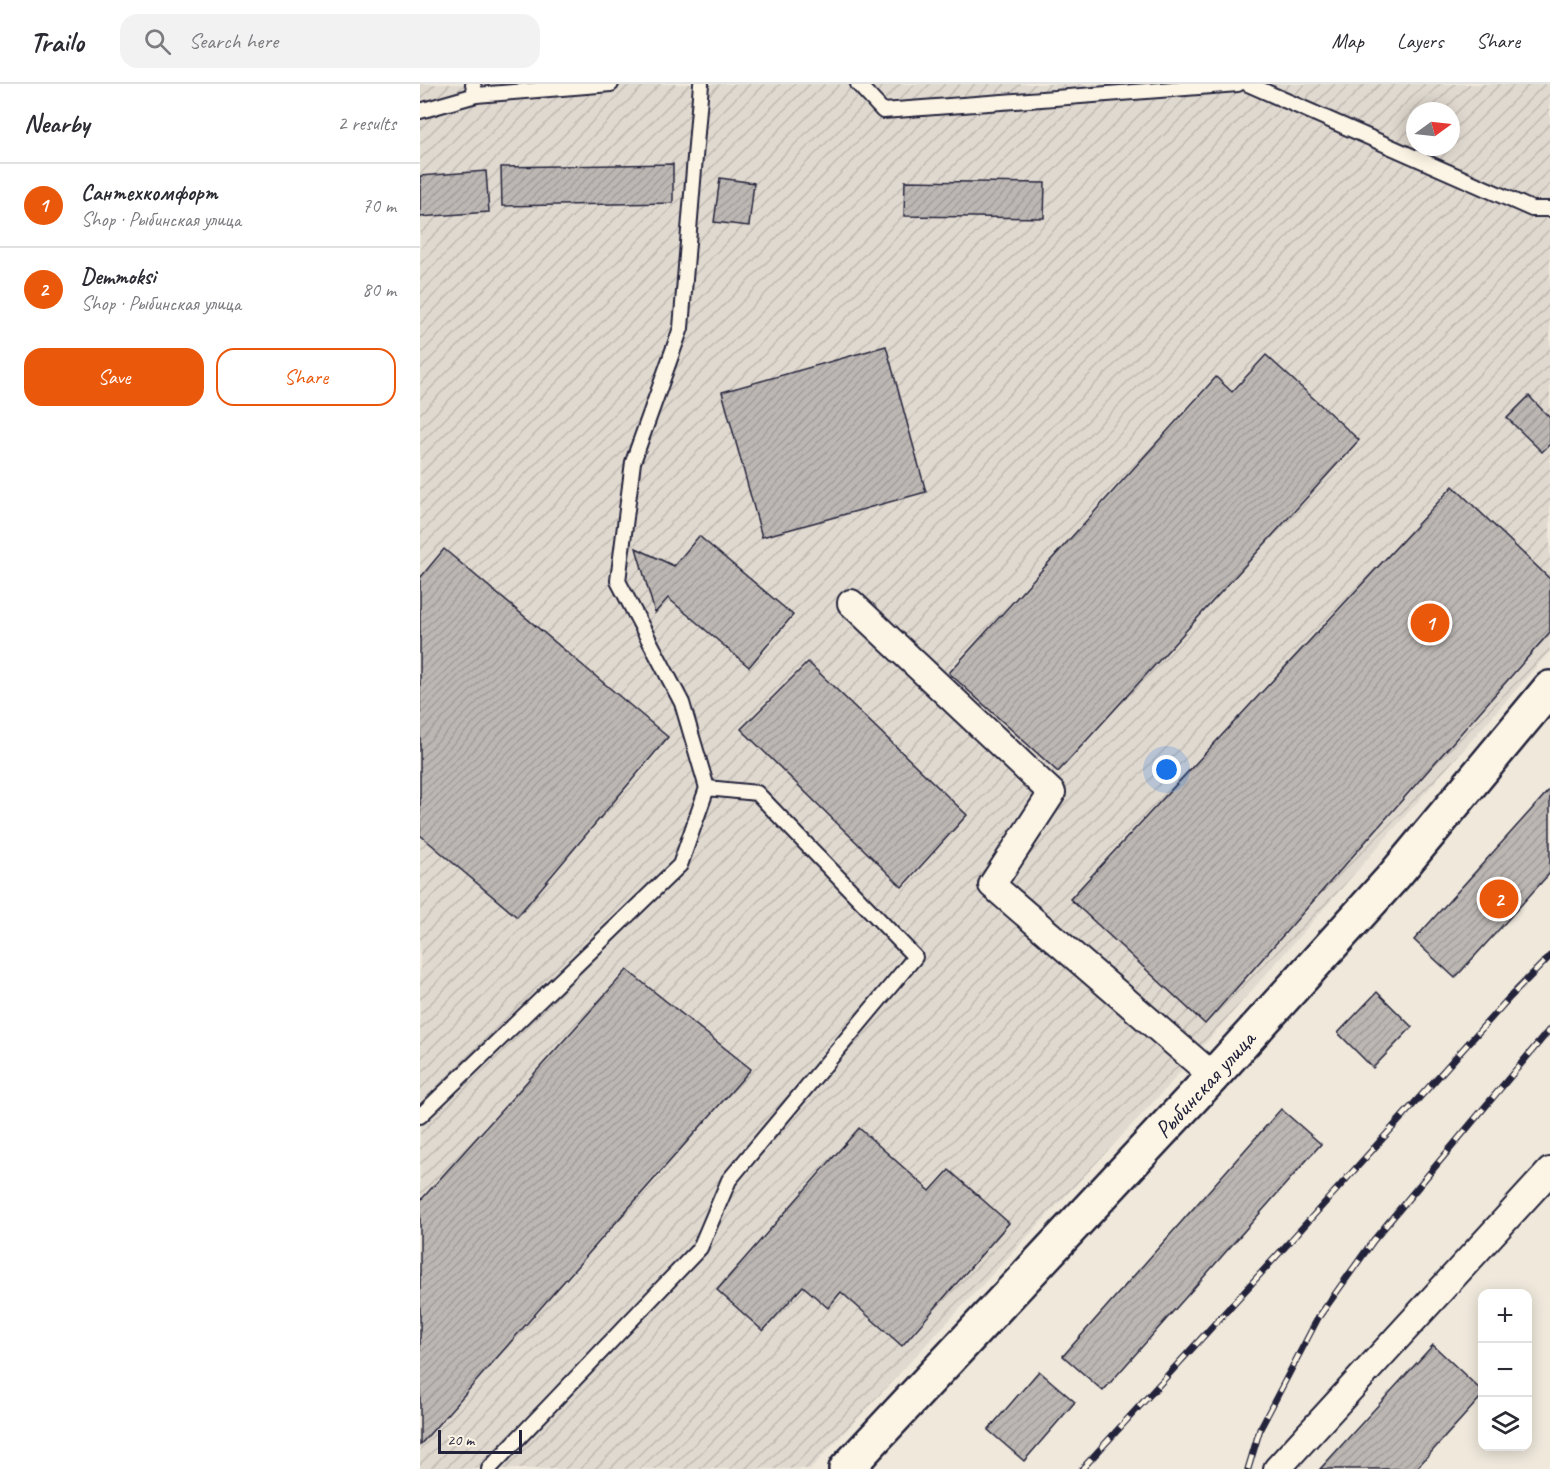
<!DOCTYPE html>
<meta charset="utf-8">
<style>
:root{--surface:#fff;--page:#f2f2f3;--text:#2b2b33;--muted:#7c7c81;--line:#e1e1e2;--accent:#ea580c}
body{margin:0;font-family:Caveat,sans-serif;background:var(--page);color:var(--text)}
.controls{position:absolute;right:18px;bottom:18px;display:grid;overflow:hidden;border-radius:12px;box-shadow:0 3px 15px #0003}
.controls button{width:54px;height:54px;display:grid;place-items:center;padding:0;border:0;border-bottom:2px solid var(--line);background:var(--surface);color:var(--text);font:30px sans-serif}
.compass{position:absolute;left:986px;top:18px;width:54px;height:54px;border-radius:50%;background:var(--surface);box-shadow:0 3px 15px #0003;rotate:75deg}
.scale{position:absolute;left:18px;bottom:15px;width:84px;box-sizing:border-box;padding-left:6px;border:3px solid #22223b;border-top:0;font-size:16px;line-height:21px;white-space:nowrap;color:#22223b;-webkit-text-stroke:4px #fcf5e5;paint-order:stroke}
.you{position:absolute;left:747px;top:686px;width:21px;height:21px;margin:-15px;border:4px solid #fff;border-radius:50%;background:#1a73e8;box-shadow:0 0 0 9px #1a73e833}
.badge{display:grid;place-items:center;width:39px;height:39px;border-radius:50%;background:var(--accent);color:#fff;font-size:20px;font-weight:700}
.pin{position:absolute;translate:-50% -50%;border:3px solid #fff;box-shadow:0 2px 6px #0006}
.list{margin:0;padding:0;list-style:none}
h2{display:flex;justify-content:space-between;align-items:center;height:78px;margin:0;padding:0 24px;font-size:26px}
h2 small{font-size:20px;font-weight:400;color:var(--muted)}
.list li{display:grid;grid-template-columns:39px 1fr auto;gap:18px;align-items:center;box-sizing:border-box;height:84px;padding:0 24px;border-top:2px solid var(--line)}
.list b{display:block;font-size:22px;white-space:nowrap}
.list p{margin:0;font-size:20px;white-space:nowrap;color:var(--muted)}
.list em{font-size:20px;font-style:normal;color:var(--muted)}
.actions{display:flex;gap:12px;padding:18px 24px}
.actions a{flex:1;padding:14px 0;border:2px solid var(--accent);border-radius:18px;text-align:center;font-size:21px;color:var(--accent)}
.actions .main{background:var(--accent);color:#fff}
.icon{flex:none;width:33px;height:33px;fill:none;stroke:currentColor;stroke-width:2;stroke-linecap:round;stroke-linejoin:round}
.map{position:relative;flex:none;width:1130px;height:1385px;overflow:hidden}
header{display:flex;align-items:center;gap:36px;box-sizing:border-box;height:84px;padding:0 30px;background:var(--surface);border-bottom:2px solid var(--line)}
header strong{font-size:28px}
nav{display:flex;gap:33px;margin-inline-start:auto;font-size:21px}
.search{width:420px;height:54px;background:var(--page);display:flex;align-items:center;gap:15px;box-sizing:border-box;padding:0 21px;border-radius:18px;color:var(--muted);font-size:22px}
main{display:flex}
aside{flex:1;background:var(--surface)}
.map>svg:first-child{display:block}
</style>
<header>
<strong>Trailo</strong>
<div class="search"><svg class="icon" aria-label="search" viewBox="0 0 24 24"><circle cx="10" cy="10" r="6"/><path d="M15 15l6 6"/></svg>Search here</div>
<nav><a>Map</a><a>Layers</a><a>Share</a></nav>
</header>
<main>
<aside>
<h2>Nearby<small>2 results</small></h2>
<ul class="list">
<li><span class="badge">1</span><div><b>Сантехкомфорт</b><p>Shop · Рыбинская улица</p></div><em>70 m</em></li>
<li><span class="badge">2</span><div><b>Demmoksi</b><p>Shop · Рыбинская улица</p></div><em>80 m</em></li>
</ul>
<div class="actions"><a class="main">Save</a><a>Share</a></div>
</aside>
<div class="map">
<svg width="1130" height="1385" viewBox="0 0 1130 1385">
<defs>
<pattern id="industrial-furrows" width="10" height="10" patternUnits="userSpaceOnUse" patternTransform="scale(1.5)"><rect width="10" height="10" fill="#e0d9cf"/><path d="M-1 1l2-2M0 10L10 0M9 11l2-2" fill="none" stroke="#c0bab3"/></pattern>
<pattern id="building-hatch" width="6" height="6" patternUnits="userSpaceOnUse" patternTransform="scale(1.5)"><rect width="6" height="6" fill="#bcb7b3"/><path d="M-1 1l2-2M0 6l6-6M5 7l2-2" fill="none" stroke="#a19d9b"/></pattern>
</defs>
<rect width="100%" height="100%" fill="#efe8db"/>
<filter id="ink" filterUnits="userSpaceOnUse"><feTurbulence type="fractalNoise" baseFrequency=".0167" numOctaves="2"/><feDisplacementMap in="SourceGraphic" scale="12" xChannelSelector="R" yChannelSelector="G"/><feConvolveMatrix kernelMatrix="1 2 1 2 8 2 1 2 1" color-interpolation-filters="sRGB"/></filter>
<g filter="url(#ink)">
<path fill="url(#industrial-furrows)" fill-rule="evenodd" d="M0,0H1130V567L739,1012L390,1385H0ZM995,27H1031V63H995Z"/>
<g fill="url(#building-hatch)" stroke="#22223b" stroke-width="1.5">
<polygon points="253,80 253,119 82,122 81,83"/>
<polygon points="66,87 69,128 0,133 0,92"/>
<polygon points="300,94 334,99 329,142 294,138"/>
<polygon points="485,97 625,99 624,134 484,132"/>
<polygon points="466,262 506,408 342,453 302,308"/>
<polygon points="846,271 939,356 638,688 529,589 796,293 812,308"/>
<polygon points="1109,312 1130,334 1130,360 1122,368 1087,334"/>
<polygon points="1033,402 1130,495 1130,548 785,940 650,815"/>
<polygon points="279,452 373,531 329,583 248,514 235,529 216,464 254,482"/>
<polygon points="24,465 248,653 97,833 0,751 0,494"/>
<polygon points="388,578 547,731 482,803 321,645"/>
<polygon points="1130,705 1130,789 1035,894 994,856"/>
<polygon points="207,886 331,985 0,1361 0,1117"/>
<polygon points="957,908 992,943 953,984 918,949"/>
<polygon points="861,1025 901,1060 683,1307 643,1272"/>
<polygon points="439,1044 510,1107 529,1086 589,1139 482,1262 421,1208 408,1224 383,1202 343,1247 297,1206"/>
<polygon points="1013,1261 1062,1307 1062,1312 996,1385 900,1385"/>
<polygon points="619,1287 655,1318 604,1377 568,1346"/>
</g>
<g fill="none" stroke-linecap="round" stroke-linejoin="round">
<g stroke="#22223b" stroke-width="18">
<g id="lane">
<polyline points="53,0 56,11 191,0"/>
<polyline points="281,0 261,244 213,378 198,497 262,619 287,704"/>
<polyline points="438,0 463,27 818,0"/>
<polyline points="828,0 1112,125 1130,125"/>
<polyline points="0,27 56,11"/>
<polyline points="0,1032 260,781 287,704 337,709 495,873 309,1096 280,1164 69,1385"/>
</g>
</g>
<g stroke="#22223b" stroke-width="30">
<g id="street">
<polyline points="431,519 632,709 572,801 793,992"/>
<polyline points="857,1385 1130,1087"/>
</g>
</g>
<g stroke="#22223b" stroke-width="38">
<g id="secondary">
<path id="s1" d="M426,1385L793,992L974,792L1130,604"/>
</g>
</g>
<use href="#lane" stroke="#fcf5e5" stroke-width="14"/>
<use href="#street" stroke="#fcf5e5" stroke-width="26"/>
<use href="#secondary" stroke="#fcf5e5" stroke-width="33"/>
<g stroke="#22223b" stroke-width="7">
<g id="rail">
<polyline points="662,1385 874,1153 1090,913 1130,872"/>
<polyline points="828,1385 840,1345 898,1234 953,1157 1130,945"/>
</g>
</g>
<use href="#rail" stroke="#fcf5e5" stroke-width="4.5" stroke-dasharray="14" stroke-linecap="butt"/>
</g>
</g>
<g text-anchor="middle" stroke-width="4.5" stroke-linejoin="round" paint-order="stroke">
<g font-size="24" fill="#22223b" stroke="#fcf5e5">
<text dy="8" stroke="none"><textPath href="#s1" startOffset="526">Рыбинская улица</textPath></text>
</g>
</g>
</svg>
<div class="controls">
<button>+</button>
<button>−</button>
<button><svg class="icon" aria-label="layers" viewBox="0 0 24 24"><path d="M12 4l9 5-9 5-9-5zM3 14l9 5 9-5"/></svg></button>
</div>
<svg class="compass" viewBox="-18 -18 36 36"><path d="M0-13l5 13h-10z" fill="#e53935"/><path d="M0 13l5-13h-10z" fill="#7c7c81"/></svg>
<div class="scale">20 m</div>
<div class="you"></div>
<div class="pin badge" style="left:1010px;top:539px">1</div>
<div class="pin badge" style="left:1079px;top:815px">2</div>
</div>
</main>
